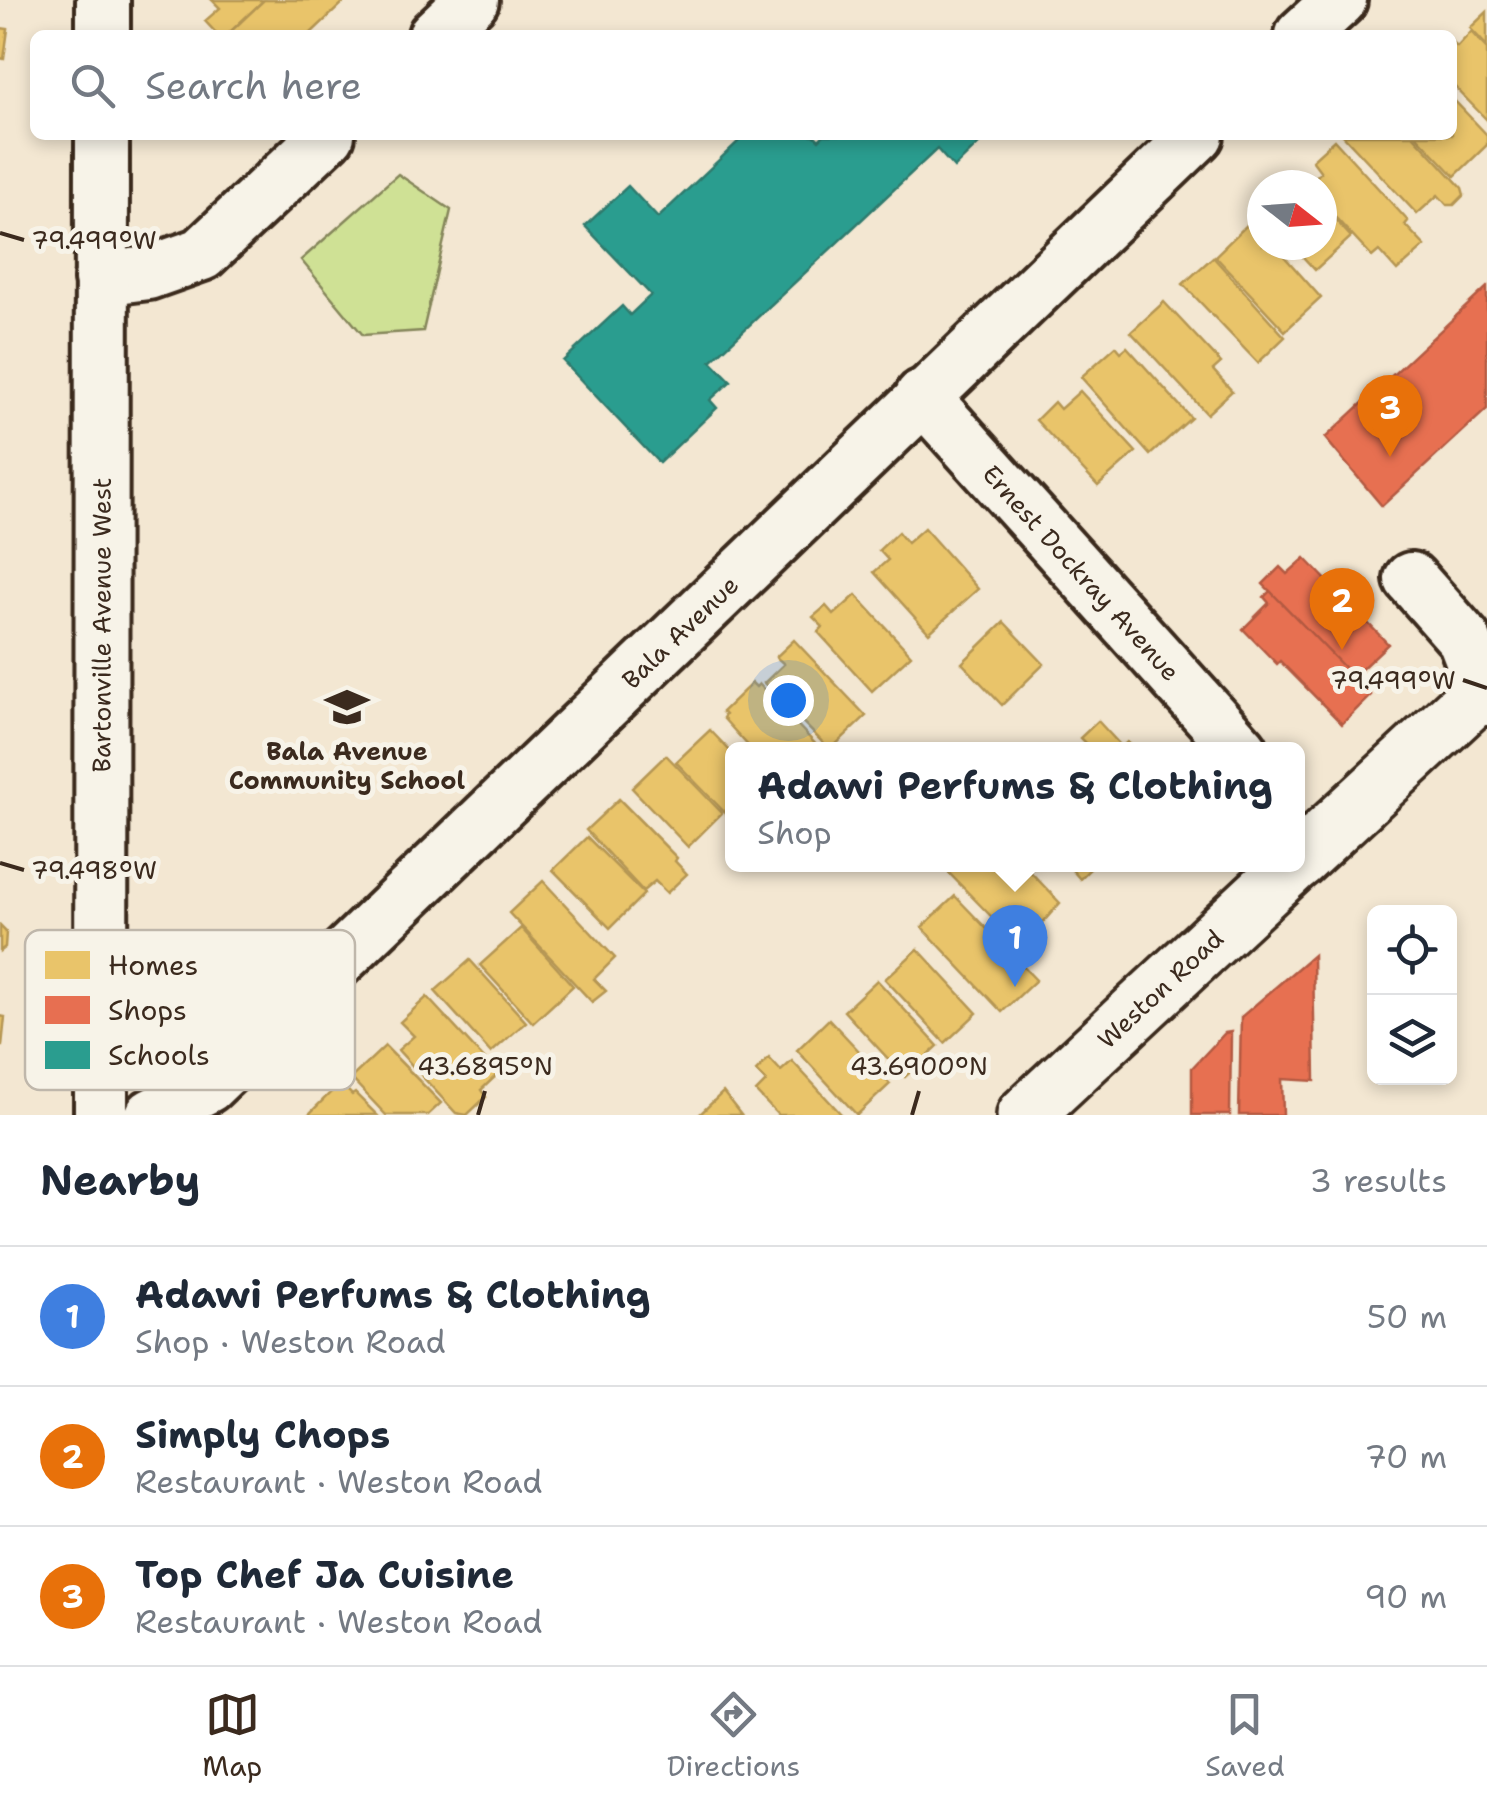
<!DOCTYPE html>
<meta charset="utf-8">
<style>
:root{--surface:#fff;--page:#f2f2f3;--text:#1f2937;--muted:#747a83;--line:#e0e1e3;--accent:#3b2a1e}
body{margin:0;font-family:"Shantell Sans",sans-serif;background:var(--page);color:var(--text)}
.controls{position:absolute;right:30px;bottom:30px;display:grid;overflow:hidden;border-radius:15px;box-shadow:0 5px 15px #0003}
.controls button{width:90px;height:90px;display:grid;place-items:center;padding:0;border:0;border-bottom:2px solid var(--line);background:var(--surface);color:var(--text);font:50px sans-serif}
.compass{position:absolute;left:1247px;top:170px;width:90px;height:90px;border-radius:50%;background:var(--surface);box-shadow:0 5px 15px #0003;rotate:107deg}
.you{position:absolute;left:788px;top:700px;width:35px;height:35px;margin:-25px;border:8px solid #fff;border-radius:50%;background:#1a73e8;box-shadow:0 0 0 15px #1a73e833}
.badge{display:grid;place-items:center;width:65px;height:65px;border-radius:50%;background:var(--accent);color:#fff;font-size:32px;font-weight:700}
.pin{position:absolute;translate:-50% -82px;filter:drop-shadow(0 2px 5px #0008)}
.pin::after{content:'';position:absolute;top:52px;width:35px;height:30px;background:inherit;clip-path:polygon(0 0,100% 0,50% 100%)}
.popup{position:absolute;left:725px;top:742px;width:580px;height:130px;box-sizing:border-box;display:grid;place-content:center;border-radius:15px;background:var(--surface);filter:drop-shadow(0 2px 8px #0005);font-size:32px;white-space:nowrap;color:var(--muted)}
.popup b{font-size:38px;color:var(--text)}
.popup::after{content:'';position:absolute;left:50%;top:100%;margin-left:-20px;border:20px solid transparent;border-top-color:var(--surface)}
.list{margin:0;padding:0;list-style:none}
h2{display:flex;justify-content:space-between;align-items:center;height:130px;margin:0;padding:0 40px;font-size:42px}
h2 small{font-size:32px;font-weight:400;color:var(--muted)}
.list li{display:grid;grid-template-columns:65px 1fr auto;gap:30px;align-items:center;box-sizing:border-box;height:140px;padding:0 40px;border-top:2px solid var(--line)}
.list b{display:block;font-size:38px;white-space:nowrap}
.list p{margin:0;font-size:32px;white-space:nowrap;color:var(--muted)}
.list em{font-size:32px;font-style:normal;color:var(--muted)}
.icon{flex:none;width:55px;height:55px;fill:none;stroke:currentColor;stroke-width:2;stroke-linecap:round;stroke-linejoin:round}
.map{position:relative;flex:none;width:1487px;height:1115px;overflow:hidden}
.search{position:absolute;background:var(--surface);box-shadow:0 5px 15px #0003;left:30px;right:30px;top:30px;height:110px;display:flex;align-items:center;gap:25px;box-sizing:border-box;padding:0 35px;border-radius:15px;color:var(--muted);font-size:38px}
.sheet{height:550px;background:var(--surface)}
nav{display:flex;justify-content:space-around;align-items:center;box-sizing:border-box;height:140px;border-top:2px solid var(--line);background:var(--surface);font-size:28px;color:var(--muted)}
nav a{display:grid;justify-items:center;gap:5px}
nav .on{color:var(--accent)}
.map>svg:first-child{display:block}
</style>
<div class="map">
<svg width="1487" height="1115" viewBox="0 0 1487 1115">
<rect width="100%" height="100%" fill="#f3e7d2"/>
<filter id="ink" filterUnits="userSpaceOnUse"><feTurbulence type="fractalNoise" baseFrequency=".01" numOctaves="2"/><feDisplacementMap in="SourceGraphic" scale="20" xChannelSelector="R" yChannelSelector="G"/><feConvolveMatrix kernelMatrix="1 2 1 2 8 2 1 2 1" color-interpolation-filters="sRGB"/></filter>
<g filter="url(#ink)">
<polygon fill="#cfe195" stroke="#85865a" stroke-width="2.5" points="398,174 451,210 423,331 363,335 301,260"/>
<g fill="#e9c46a" stroke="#b59653" stroke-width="2.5">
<polygon points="212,0 264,0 227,35 218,35 205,21 220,8"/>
<polygon points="264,0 346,0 309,35 227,35"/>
<polygon points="1487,12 1487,46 1470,28"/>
<polygon points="0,28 8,29 4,59 0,58"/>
<polygon points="1471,32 1487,49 1487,120 1452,84 1452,42 1457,47"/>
<polygon points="1452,98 1487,135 1487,145 1455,176 1416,135 1452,135"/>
<polygon points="1343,135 1413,135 1462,188 1464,195 1454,205 1447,205 1438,195 1417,214"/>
<polygon points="1334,140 1408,221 1405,225 1425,246 1397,271 1379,251 1372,257 1322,203 1322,185 1307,185 1321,172 1312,160"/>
<polygon points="1322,205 1351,237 1315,270 1292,245 1322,245"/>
<polygon points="1251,221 1262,232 1262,245 1274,245 1321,298 1285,331 1215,256"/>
<polygon points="1213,257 1285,337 1258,363 1183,284"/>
<polygon points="1164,302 1221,363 1213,370 1232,391 1207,414 1131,332"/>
<polygon points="1116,346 1121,352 1127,347 1191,418 1150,455 1081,377"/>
<polygon points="1080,391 1136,452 1098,486 1036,420 1054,402 1060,409"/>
<polygon points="924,528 978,589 929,633 874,572 888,560 879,550 898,532 907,543"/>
<polygon points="856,595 911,655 872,691 818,632 823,627 813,617 826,606 834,615"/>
<polygon points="1004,622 1044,664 1002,705 962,663"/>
<polygon points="794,640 866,716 830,750 764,683 784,664 776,657"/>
<polygon points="752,683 756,687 759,684 821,750 752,750 723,718 725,715 722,712"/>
<polygon points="1098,721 1122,747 1127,742 1134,750 1092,750 1080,738"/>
<polygon points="710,730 732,753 732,820 676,762"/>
<polygon points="666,755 722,813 688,847 632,788"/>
<polygon points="619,799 677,858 675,861 687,874 667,893 655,881 643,891 586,830"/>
<polygon points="587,837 644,894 610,928 553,870"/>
<polygon points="956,864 1023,864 1060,903 1021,947 948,872"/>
<polygon points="1067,864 1095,864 1080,879"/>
<polygon points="543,881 615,958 594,979 606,991 592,1002 509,913"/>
<polygon points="955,896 1036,980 1002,1012 922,927"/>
<polygon points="0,926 6,932 5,947 0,951"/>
<polygon points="521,928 573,986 533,1023 480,965"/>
<polygon points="918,949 977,1013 945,1043 885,979"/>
<polygon points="470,960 526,1022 491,1053 435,991"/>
<polygon points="877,980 938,1046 905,1077 844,1011"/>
<polygon points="427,997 498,1074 481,1090 486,1097 467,1115 456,1113 398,1050 414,1036 400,1022"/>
<polygon points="0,1016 5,1017 2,1046 0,1046"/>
<polygon points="829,1019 890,1084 857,1115 797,1050"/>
<polygon points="385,1046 441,1103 428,1115 386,1115 351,1078"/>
<polygon points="769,1058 781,1071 792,1061 842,1115 778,1115 756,1092 766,1082 756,1071"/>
<polygon points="340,1083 352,1095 355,1093 377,1115 308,1115"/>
<polygon points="723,1092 741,1115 699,1115"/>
</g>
<g fill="#e76f51" stroke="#b35a42" stroke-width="2.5">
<polygon points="1487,287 1487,409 1382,506 1325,438"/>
<polygon points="1305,558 1388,644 1353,677 1263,584 1280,567 1287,574"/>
<polygon points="1270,591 1371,695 1342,724 1280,661 1277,664 1243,629 1269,603 1264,597"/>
<polygon points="1313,955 1315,1081 1282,1079 1283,1115 1239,1115 1241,1017"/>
<polygon points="1231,1032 1230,1115 1192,1115 1192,1068 1225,1033"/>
</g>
<polygon fill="#2a9d8f" stroke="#2f7a6d" stroke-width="2.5" points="734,135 814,135 819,140 824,135 988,135 954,168 937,149 711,361 731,381 710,400 717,408 659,463 563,361 622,306 630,315 651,295 585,226 628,186 658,218 739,141"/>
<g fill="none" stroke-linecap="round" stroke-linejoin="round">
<g stroke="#3b2a1e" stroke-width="60">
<g id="minor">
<polyline points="103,35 103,0"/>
<polyline points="435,35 472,0"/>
<polyline points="1302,35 1340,0"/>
<polyline points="101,279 148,273 202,254 328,135"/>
<path id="s1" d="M922,396L1241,750"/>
<polyline points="1411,579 1464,639 1487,699"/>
<path id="s2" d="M101,1115L102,135"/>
<path id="s3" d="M152,1115L208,1086L1197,135"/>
</g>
</g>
<g stroke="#3b2a1e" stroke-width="62">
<g id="major">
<polyline points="1298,861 1487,686"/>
<path id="s4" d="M1025,1115L1294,864"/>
</g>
</g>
<use href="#minor" stroke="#f7f3e8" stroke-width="52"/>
<use href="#major" stroke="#f7f3e8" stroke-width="55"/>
</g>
</g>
<path fill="none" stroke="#3b2a1e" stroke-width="4" d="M0,233L24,240M1463,680L1487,688M0,863L24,870M478,1115L485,1091M912,1115L919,1091"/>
<defs>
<g id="school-bare" transform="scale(3.45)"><path d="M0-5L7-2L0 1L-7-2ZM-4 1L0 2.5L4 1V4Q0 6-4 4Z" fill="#3b2a1e" stroke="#f7f3e8" stroke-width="2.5" paint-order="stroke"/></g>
</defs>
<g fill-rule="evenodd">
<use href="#school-bare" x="347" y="707"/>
</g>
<g text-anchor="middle" stroke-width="10" stroke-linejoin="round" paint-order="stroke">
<g font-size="25" fill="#3b2a1e" stroke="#f7f3e8">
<text dy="9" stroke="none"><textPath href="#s1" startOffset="238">Ernest Dockray Avenue</textPath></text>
<text dy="9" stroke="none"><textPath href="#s2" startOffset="490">Bartonville Avenue West</textPath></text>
<text dy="9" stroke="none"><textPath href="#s3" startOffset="718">Bala Avenue</textPath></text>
<text dy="9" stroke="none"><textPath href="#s4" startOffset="185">Weston Road</textPath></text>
</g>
<g font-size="25" font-weight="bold" fill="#3b2a1e" stroke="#f7f3e8">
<text x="347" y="760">Bala Avenue<tspan x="347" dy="29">Community School</tspan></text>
</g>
</g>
<rect x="25" y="930" width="330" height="160" rx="15" fill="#f7f3e8" stroke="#bfb7ab" stroke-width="2.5"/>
<rect x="45" y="951" width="45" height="28" fill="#e9c46a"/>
<rect x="45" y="996" width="45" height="28" fill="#e76f51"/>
<rect x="45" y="1041" width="45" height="28" fill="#2a9d8f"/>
<g font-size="28" fill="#3b2a1e">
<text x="108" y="975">Homes</text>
<text x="108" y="1020">Shops</text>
<text x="108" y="1065">Schools</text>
</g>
<g font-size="25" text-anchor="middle" fill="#3b2a1e" stroke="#f7f3e8" stroke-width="10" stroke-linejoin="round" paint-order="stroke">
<text x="94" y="249">79.499°W</text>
<text x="1393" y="689">79.499°W</text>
<text x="94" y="879">79.498°W</text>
<text x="485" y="1075">43.6895°N</text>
<text x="919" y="1075">43.6900°N</text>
</g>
</svg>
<div class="controls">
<button><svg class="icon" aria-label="locate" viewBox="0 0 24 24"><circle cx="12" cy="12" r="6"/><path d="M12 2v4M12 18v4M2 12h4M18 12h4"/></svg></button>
<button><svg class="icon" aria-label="layers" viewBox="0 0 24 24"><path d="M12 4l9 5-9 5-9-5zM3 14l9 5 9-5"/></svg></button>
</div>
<svg class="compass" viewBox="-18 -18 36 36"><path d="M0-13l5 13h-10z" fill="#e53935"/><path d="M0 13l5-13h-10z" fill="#747a83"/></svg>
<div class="you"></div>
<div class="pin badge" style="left:1015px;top:987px;background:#3f7fe0">1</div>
<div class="popup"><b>Adawi Perfums &amp; Clothing</b>Shop</div>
<div class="pin badge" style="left:1342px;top:650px;background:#e8710a">2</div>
<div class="pin badge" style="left:1390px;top:457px;background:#e8710a">3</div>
<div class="search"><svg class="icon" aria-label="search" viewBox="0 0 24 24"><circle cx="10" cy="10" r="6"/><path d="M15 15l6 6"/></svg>Search here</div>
</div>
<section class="sheet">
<h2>Nearby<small>3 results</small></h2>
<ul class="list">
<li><span class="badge" style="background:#3f7fe0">1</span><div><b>Adawi Perfums &amp; Clothing</b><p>Shop · Weston Road</p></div><em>50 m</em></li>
<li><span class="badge" style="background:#e8710a">2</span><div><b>Simply Chops</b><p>Restaurant · Weston Road</p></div><em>70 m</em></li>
<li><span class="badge" style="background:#e8710a">3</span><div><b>Top Chef Ja Cuisine</b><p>Restaurant · Weston Road</p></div><em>90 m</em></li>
</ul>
</section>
<nav>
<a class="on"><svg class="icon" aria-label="map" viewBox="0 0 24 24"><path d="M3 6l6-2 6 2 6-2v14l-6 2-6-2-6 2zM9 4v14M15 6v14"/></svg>Map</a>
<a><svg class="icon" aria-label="directions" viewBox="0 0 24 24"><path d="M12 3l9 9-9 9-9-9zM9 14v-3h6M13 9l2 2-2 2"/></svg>Directions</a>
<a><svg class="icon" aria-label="saved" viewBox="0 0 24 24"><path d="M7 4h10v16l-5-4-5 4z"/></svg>Saved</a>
</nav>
